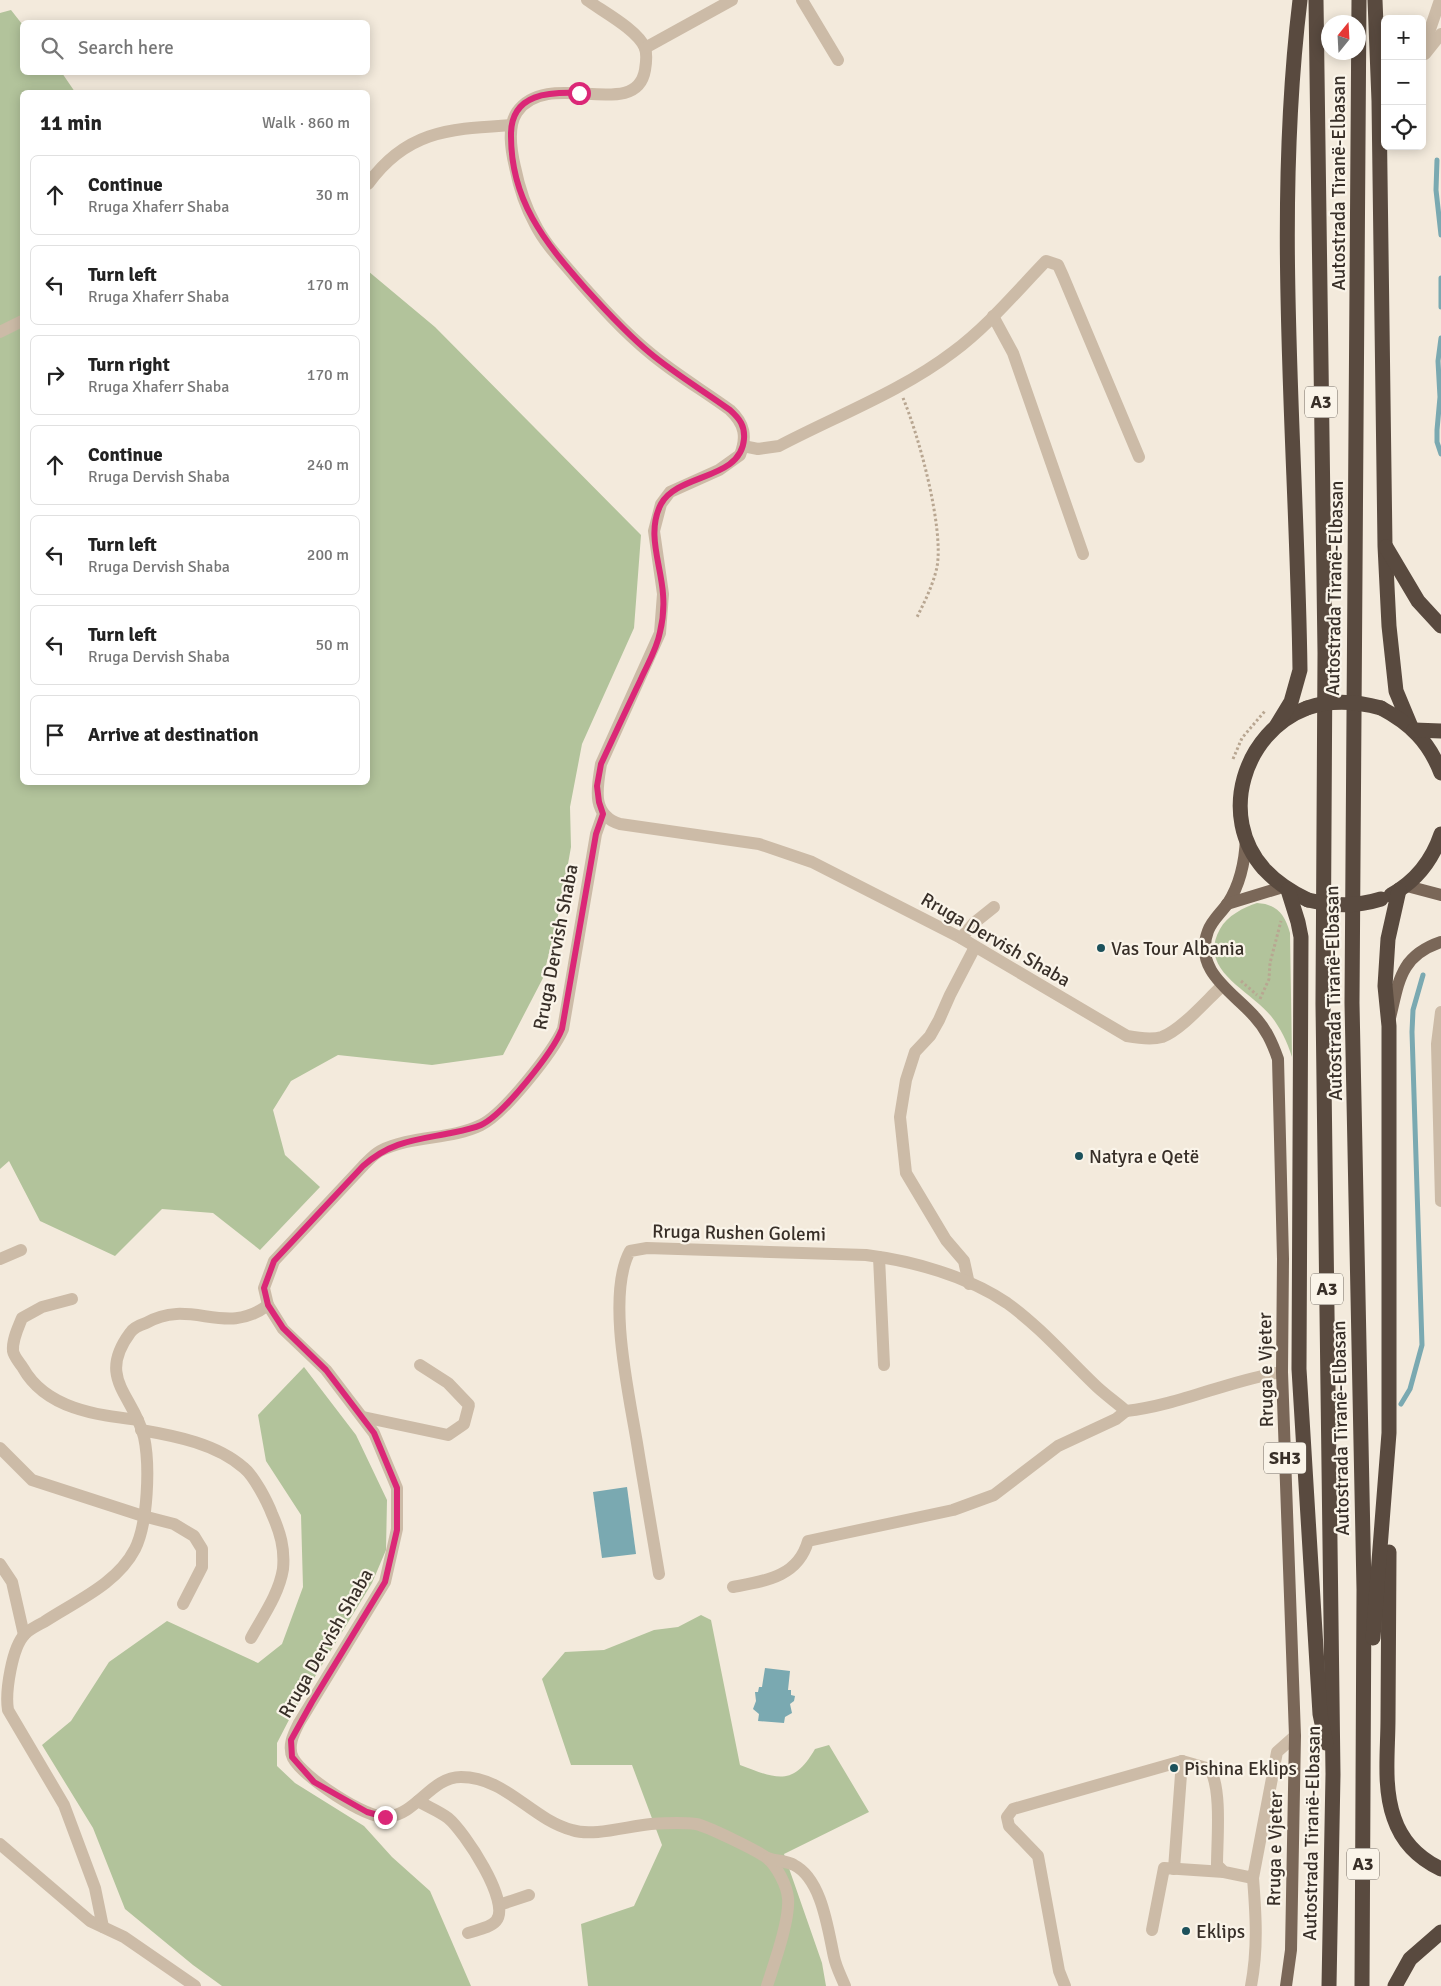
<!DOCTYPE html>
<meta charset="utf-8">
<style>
:root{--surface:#fff;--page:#f6f6f6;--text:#222;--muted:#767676;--line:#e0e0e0}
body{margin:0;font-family:Signika,sans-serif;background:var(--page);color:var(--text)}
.controls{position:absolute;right:15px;top:15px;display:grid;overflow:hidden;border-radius:8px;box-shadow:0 2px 12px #0003}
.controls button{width:45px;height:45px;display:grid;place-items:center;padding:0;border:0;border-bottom:1px solid var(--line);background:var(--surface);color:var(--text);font:25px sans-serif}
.compass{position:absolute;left:1321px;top:15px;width:45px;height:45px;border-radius:50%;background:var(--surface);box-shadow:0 2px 12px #0003;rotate:18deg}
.stop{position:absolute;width:15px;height:15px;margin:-11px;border:4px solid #db2777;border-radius:50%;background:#fff}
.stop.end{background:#db2777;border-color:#fff;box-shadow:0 1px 5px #0008}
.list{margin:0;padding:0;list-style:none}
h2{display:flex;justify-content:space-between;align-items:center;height:65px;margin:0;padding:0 20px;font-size:21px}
h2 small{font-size:16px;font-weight:400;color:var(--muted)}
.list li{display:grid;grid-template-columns:32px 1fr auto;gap:15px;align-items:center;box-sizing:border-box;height:80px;margin:0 10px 10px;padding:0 10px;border:1px solid var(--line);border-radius:8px}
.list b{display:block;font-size:19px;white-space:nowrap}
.list p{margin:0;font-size:16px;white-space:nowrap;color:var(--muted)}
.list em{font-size:16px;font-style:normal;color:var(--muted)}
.icon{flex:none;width:28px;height:28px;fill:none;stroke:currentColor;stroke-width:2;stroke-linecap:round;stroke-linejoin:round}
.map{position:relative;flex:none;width:1441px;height:1986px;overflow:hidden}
.search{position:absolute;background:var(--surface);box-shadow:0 2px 12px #0003;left:20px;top:20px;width:350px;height:55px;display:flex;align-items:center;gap:12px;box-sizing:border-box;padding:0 18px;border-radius:8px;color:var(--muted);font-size:19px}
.panel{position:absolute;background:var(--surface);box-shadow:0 2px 12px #0003;left:20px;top:90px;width:350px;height:695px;border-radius:8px}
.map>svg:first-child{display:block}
</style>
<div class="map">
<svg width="1441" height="1986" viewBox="0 0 1441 1986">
<rect width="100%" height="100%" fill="#f3eadc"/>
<g fill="#b2c39b">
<polygon points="11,10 22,24 22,72 62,73 75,92 22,92 22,782 368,782 368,271 435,327 641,535 634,628 582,744 570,807 571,847 561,903 543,978 503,1055 432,1065 338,1055 291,1081 273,1110 285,1155 320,1187 260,1250 213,1213 162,1209 115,1256 40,1221 9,1161 0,1169 0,13"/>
<path d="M1257,903C1277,904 1285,915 1290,933L1292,1057C1287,1041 1281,1029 1271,1016C1249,989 1197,970 1220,929C1227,916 1244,907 1257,903Z"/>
<polygon points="304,1367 356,1435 387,1500 386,1550 372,1583 291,1716 277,1743 277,1766 295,1783 364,1826 392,1857 430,1891 471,1986 222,1986 193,1965 125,1909 93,1828 42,1745 71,1721 109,1662 167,1621 258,1663 282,1644 303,1587 301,1515 266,1461 258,1415"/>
<path d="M701,1615L711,1620L740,1765C777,1779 793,1787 815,1749L829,1745L869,1812L784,1854L822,1963L826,1986H588L581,1924L634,1906L662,1845L632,1765H571L542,1679L565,1652L604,1650L654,1630L678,1627Z"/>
</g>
<g fill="#7aa9b1">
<polygon points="627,1487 636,1554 602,1558 593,1492"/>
<polygon points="765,1668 790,1671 788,1690 791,1690 791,1695 795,1696 794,1701 790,1704 792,1713 785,1717 784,1723 758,1721 759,1714 753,1709 756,1701 755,1692 758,1692 759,1687 762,1687"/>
</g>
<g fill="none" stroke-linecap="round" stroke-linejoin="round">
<g stroke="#7aa9b1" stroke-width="5">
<polyline points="1437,160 1436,190 1441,235"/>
<polyline points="1441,278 1441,307"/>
<polyline points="1441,338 1438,361 1440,397 1437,430 1437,442 1441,454"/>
<polyline points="1401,1404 1410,1389 1422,1345 1412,1032 1413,1010 1423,975"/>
</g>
<g stroke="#b8a691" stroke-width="3" stroke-dasharray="2.5 2.5" stroke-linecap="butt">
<path d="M903,398C919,436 944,528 937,567C933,585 925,601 917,617"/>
<polyline points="1233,759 1242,738 1265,711"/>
<polyline points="1241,981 1257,995"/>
<polyline points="1260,999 1269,979 1270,963 1281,921"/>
</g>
<g stroke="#ccbba7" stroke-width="12">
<path d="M587,0C602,11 638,30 645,48C647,54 646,64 645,70C636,123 548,67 517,112C507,127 511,150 515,167C519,187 525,206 535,224C545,244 561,260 576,278C599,304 623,331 650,353C675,374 704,391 730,410C745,424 747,437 740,455L719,470L670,492L661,504L654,531L663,594L660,633L601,764C597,788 591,815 620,824L759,844L812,862L961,938L1127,1036C1138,1038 1151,1040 1162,1037C1181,1030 1206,1001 1221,987"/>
<polyline points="802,0 838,60"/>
<polyline points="645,48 732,0"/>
<polyline points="1422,53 1440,0"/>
<polyline points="1425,54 1441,34"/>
<path d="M368,184C407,130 450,129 511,125"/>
<polyline points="993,316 1013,353 1083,554"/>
<polyline points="0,332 22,321"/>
<path d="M743,446L758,449L779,446C836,416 902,391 953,352C988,326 1016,292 1046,261L1058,265L1063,276L1139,457"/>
<path d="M603,814L596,834L563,1029C553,1052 503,1115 481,1125C450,1140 412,1135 380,1151C374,1154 368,1161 363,1166L274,1261L264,1288L268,1305L283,1329L326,1370L374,1433L397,1488V1529L385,1582L299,1723C294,1733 287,1746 293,1758C303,1777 366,1819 387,1817C417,1814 431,1777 461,1777C506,1777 531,1819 572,1830C593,1837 628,1826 651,1824C665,1823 681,1822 696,1824C707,1826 758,1851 767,1858C777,1866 787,1886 788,1898C790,1920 774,1964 767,1986"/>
<polyline points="961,938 974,923 994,907"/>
<polyline points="1441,1012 1437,1044 1441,1201"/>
<polyline points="879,1257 884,1365"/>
<polyline points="0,1259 21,1250"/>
<polyline points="969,1284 964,1261 946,1240 906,1173 900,1117 906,1080 915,1052 930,1036 939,1020 950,995 975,947"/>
<path d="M72,1299L42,1307L22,1318C18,1328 12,1340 13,1351C14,1357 20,1363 23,1368C46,1409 97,1415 138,1420"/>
<polyline points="363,1417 448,1435 464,1424 469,1405 448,1383 420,1365"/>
<path d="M141,1430C176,1436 217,1444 244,1468C254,1476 267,1501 272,1514C280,1532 285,1548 283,1569C279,1594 263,1616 251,1638"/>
<polyline points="0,1448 32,1480 143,1516 174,1524 194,1536 202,1549 202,1567 183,1604"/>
<polyline points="0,1564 12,1582 24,1635"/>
<path d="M659,1574C652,1531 644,1487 637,1443C629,1394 606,1295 630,1251L647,1248L866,1255C913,1261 967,1276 1007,1303C1039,1326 1065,1356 1094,1384C1104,1394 1116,1402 1126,1411C1180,1405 1229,1380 1282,1372"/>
<path d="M733,1587C765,1581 798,1577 808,1541L953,1510L994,1495L1058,1446L1116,1419L1126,1411"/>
<path d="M418,1801C428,1807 439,1811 448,1818C464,1831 512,1903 496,1921C490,1928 476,1930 468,1933"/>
<polyline points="0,1844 90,1921 124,1937 195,1986"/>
<path d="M768,1858C776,1861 787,1861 794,1865C822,1879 828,1930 834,1957C836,1967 841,1976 845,1986"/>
<polyline points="1174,1869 1182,1761"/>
<polyline points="499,1905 529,1895"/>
<path d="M103,1927L95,1888L64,1805L8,1710C5,1692 12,1647 25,1634C30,1629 38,1625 44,1622C76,1601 117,1584 135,1549C148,1523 150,1465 144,1437C134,1395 96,1379 130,1333C133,1328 140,1325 146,1323C191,1297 225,1338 268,1305"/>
<polyline points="1152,1930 1164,1868 1224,1872"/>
<path d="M1065,1986L1059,1971L1038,1856L1009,1826L1007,1817L1013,1809L1182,1761L1210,1769C1222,1790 1217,1840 1217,1865L1224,1872L1253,1878L1277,1752L1295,1736"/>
<path d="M1251,1986C1258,1949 1256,1916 1253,1878"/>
</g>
<g stroke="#7a6758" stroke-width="12">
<path d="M1246,838C1245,861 1241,883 1228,903C1221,913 1212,920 1208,931C1193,971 1233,992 1254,1016C1266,1029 1272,1042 1278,1059L1283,1259L1282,1372L1295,1736L1291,1950L1286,1986"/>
<polyline points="1407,886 1441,895"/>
<polyline points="1227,904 1283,887"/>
<path d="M1390,1018C1399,981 1400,956 1441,942"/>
</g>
<g stroke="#594a3f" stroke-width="15">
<polyline points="1316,0 1325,653 1323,1004 1333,1774 1329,1986"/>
<polyline points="1359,0 1352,1003 1364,1589 1362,1986"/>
<polyline points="1375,0 1379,101 1385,546 1389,626 1396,691 1411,727"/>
<polyline points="1386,547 1418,601 1441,626"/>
<path d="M1307,708C1244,732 1217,816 1264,869C1277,883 1291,892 1308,900"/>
<path d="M1381,708C1411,724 1429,742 1441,773"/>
<path d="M1277,725L1291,702L1300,670C1297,447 1273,222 1300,0"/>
<polyline points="1414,730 1441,731"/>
<polyline points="1288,890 1298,922 1301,937 1299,1369 1320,1714 1326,1743"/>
<path d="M1391,895C1416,881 1432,861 1441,834"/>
<path d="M1389,1552C1389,1608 1388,1664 1388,1719C1388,1751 1383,1787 1394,1818C1402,1842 1418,1858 1441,1869"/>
<polyline points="1373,1638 1389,1433 1389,1026 1385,986 1388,939 1399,890"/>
<polyline points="1395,1986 1410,1959 1441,1932"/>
</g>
<g stroke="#594a3f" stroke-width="15">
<path d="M1307,708C1332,699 1356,701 1381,708"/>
<path d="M1308,900C1334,906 1355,907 1381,899"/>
</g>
</g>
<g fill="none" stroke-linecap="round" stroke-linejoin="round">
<path stroke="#db2777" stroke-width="6" d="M385,1817L367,1812L314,1782L292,1757L291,1740L312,1702L385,1582L397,1530V1488L374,1433L326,1370L283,1328L268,1305L264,1288L274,1261L363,1166C391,1141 416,1140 451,1133C461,1131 472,1129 481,1125C503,1115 553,1052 562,1029L596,834L603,814L599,802L597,786L601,764C614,736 627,708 640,681C647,665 657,649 660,632C663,620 664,606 663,594C661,564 646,533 661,504C678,473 741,480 744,439C745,426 740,419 730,410C704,391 675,374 650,353C627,334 606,311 586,289C544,241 510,200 511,133C512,93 550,92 579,93"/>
</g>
<g fill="#1c515b" stroke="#faf4e9" stroke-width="2">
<circle cx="1101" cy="948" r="5"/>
<circle cx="1079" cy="1156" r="5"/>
<circle cx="1174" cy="1768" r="5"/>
<circle cx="1186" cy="1931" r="5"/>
</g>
<g text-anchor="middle" stroke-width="4.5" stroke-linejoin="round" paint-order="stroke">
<g fill="#faf4e9" stroke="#726a62" stroke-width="1">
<rect x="1305" y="386.5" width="32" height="31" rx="4"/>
<rect x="1311" y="1273.5" width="32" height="31" rx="4"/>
<rect x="1264" y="1442.5" width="42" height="31" rx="4"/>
<rect x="1347" y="1848.5" width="32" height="31" rx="4"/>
</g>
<g font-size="18" font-weight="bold" fill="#382f28">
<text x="1321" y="408">A3</text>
<text x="1327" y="1295">A3</text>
<text x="1285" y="1464">SH3</text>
<text x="1363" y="1870">A3</text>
</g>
<g font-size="19" fill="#382f28" stroke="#faf4e9">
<text transform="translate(1338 183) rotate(-90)" y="7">Autostrada Tiranë-Elbasan</text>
<text transform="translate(1334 588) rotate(-89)" y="7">Autostrada Tiranë-Elbasan</text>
<text transform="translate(996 939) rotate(30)" y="7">Rruga Dervish Shaba</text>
<text transform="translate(555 947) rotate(-79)" y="7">Rruga Dervish Shaba</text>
<text transform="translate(1333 993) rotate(-91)" y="7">Autostrada Tiranë-Elbasan</text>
<text transform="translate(739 1232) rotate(1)" y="7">Rruga Rushen Golemi</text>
<text transform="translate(1265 1370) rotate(-91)" y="7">Rruga e Vjeter</text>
<text transform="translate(1340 1428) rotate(-91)" y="7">Autostrada Tiranë-Elbasan</text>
<text transform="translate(325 1643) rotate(-60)" y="7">Rruga Dervish Shaba</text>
<text transform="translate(1311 1833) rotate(-89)" y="7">Autostrada Tiranë-Elbasan</text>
<text transform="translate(1274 1849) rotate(-89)" y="7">Rruga e Vjeter</text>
</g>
<g font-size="19" fill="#382f28" stroke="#faf4e9" text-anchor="start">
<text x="1111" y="955">Vas Tour Albania</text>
<text x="1089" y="1163">Natyra e Qetë</text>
<text x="1184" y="1775">Pishina Eklips</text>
<text x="1196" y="1938">Eklips</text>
</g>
</g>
</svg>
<div class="controls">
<button>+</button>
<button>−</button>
<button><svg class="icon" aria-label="locate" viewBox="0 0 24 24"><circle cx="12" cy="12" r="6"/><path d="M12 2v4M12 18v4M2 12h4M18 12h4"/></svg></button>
</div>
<svg class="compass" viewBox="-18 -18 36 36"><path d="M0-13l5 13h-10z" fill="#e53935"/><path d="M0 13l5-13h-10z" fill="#767676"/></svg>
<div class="stop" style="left:579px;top:93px"></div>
<div class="stop end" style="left:385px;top:1817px"></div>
<div class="search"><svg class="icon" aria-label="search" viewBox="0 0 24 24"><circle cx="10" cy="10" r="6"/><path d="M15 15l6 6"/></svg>Search here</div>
<section class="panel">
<h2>11 min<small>Walk · 860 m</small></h2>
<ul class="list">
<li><svg class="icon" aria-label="ahead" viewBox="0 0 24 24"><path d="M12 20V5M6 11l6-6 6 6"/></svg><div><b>Continue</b><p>Rruga Xhaferr Shaba</p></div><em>30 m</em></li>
<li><svg class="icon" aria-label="left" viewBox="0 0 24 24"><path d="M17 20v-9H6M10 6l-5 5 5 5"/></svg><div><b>Turn left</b><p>Rruga Xhaferr Shaba</p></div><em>170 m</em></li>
<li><svg class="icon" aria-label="right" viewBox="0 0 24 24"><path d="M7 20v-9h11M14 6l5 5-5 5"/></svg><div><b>Turn right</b><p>Rruga Xhaferr Shaba</p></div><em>170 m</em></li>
<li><svg class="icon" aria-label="ahead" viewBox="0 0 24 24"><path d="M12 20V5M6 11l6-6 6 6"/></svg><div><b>Continue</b><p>Rruga Dervish Shaba</p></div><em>240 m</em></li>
<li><svg class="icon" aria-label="left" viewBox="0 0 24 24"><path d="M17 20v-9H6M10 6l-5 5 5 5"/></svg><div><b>Turn left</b><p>Rruga Dervish Shaba</p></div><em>200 m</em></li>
<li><svg class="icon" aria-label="left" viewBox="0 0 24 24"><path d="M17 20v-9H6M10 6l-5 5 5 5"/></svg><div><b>Turn left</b><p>Rruga Dervish Shaba</p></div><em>50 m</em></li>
<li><svg class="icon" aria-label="arrive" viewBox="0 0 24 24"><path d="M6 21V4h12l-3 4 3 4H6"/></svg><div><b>Arrive at destination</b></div></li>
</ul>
</section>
</div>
